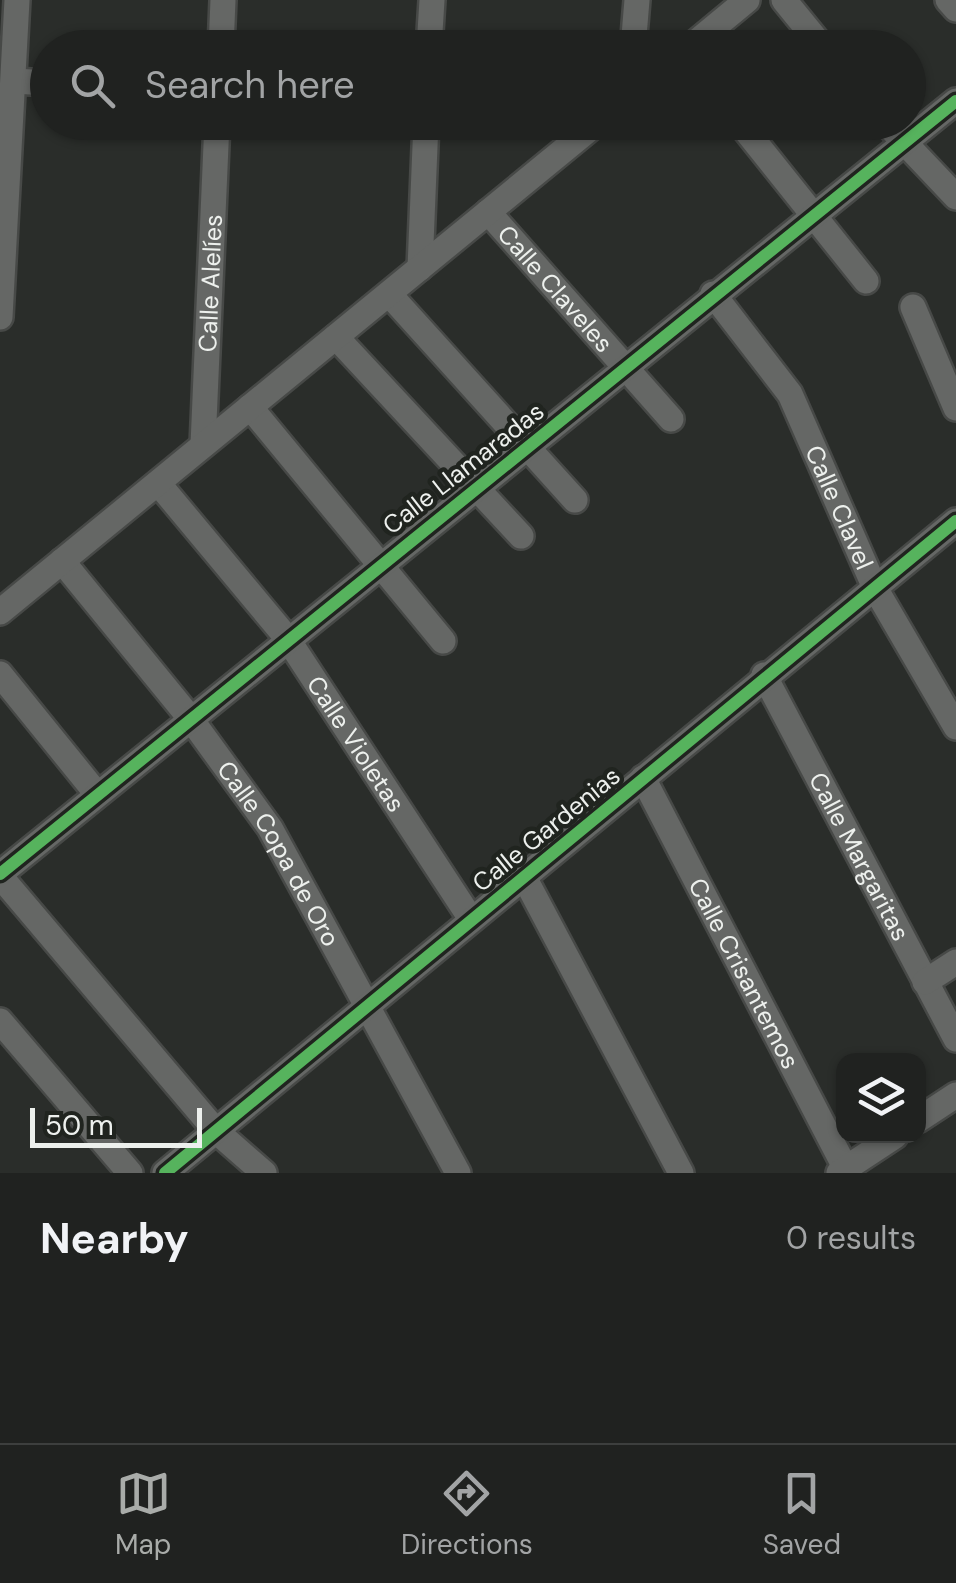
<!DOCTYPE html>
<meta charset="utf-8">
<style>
:root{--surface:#202220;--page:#282a29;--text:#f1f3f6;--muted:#a2a4a5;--line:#3d3f3e;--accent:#a9aca9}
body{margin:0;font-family:"DM Sans",sans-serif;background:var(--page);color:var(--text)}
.controls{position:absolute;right:30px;bottom:30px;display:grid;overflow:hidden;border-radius:20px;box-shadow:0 2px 8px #0004}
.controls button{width:90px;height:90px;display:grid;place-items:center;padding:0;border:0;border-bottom:2px solid var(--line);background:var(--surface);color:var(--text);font:50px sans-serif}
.scale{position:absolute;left:30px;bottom:25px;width:172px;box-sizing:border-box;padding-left:10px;border:5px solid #edf0ed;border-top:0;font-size:28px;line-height:35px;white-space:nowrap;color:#edf0ed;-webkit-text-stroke:8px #20241f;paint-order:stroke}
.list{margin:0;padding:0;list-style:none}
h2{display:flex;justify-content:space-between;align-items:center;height:130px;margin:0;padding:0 40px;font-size:42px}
h2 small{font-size:32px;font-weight:400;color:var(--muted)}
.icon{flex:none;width:55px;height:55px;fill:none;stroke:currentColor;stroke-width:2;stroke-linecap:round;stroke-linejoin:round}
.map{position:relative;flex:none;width:956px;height:1173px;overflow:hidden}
.search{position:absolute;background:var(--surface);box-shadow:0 2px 8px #0004;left:30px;right:30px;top:30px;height:110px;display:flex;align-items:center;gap:25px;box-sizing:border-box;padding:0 35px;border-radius:55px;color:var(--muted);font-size:38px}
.sheet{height:270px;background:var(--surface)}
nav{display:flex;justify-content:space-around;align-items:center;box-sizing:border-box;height:140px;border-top:2px solid var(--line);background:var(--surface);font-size:28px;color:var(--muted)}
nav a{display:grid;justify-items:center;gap:5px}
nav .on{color:var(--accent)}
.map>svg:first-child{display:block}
</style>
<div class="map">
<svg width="956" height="1173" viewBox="0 0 956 1173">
<rect width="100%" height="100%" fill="#2a2d2a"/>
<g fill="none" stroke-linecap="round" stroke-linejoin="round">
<g stroke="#474947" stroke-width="30">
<g id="minor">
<polyline points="784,0 823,48"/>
<polyline points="948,0 956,9"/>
<polyline points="221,48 223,0"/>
<polyline points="429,48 432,0"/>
<polyline points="633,48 637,0"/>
<polyline points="689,48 747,0"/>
<polyline points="14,81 48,83"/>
<polyline points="739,122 866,281"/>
<polyline points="885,122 956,197"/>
<path id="s1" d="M488,212L671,419"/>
<polyline points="420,268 426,122"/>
<polyline points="389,294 575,500"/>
<path id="s2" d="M713,294L790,394L875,588L956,727"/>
<polyline points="913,307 956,408"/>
<polyline points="0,317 17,0"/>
<polyline points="336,337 521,536"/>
<polyline points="250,407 443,641"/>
<path id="s3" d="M203,445L217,122"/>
<path id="s4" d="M158,483L287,638L471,919"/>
<path id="s5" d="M62,561L190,718L270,828L458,1173"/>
<polyline points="0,612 598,122"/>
<polyline points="0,674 97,794"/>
<path id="s6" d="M764,675L956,1039"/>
<path id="s7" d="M643,778L848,1173"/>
<polyline points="0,874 956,101"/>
<polyline points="523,875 681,1173"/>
<polyline points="0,876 216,1131 264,1173"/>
<polyline points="925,982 956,962"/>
<polyline points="0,1021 130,1173"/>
<polyline points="918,1120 956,1095"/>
<polyline points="165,1173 956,521"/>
<polyline points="839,1173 895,1136"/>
</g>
</g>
<use href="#minor" stroke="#656765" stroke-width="25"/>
<g stroke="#20241f" stroke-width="19">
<g id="cycleway">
<polyline points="0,874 956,101"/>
<polyline points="165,1173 956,521"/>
</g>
</g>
<use href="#cycleway" stroke="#56b35d" stroke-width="12"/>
</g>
<g text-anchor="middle" stroke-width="9" stroke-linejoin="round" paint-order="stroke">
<g font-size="25" fill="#edf0ed" stroke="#20241f">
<text dy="9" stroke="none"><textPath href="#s3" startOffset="162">Calle Alelíes</textPath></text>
<text dy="9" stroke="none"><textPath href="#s1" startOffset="102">Calle Claveles</textPath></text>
<text transform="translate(463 468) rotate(-38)" y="9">Calle Llamaradas</text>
<text dy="9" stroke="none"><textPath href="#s2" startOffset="250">Calle Clavel</textPath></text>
<text dy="9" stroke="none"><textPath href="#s4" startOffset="328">Calle Violetas</textPath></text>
<text transform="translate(546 829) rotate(-39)" y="9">Calle Gardenias</text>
<text dy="9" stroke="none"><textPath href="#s5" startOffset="365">Calle Copa de Oro</textPath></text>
<text dy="9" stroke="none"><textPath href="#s6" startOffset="205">Calle Margaritas</textPath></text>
<text dy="9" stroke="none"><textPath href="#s7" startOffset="220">Calle Crisantemos</textPath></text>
</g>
</g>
</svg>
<div class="controls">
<button><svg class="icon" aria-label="layers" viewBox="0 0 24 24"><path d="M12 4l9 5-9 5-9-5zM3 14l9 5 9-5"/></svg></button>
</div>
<div class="scale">50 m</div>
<div class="search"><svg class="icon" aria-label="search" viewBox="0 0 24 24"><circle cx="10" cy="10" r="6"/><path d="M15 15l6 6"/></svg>Search here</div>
</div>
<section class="sheet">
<h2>Nearby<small>0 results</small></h2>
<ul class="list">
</ul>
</section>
<nav>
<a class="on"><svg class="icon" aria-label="map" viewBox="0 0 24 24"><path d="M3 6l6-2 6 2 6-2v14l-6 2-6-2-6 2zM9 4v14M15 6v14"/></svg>Map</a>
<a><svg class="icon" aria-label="directions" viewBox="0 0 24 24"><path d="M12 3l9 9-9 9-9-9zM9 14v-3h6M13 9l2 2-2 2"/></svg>Directions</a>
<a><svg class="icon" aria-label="saved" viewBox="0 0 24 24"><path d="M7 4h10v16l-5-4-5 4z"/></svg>Saved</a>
</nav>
